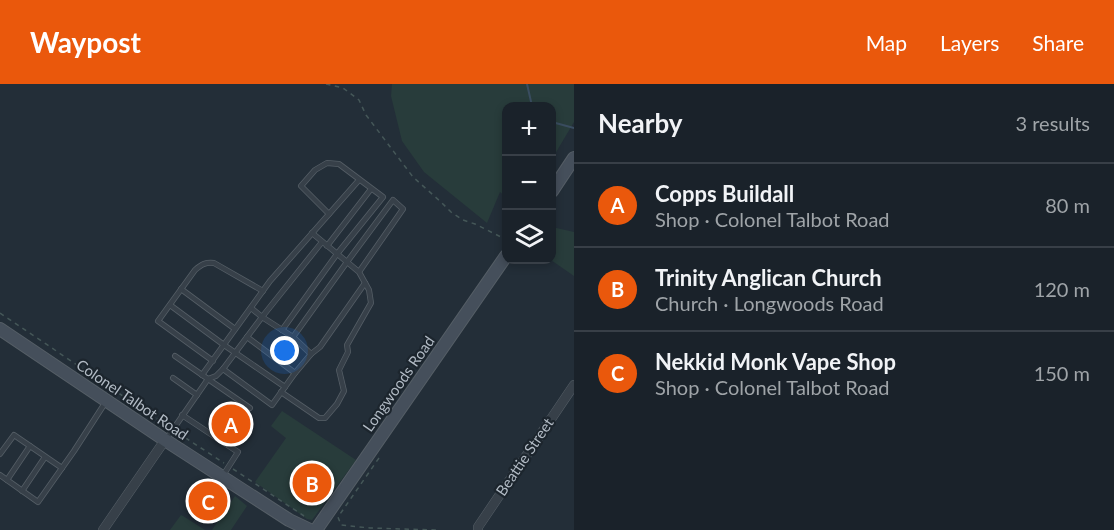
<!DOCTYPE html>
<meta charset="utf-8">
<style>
:root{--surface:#1a222a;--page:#272f36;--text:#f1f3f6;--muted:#9fa4a8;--line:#383f47;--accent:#ea580c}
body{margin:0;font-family:Lato,sans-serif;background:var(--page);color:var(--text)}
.controls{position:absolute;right:18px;top:18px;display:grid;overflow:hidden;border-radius:12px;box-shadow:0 3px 9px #0003}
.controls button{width:54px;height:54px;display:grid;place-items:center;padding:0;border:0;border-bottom:2px solid var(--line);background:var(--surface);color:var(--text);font:30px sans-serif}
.you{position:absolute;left:285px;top:267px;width:21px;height:21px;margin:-15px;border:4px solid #fff;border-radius:50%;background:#1a73e8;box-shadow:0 0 0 9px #1a73e833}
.badge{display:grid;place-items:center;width:39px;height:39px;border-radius:50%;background:var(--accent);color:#fff;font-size:20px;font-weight:700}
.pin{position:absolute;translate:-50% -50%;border:3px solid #fff;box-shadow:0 2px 6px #0006}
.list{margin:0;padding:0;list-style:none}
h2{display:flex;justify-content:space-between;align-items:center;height:78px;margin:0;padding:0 24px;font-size:26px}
h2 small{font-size:20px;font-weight:400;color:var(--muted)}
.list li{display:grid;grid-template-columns:39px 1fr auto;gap:18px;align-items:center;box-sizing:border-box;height:84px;padding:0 24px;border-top:2px solid var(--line)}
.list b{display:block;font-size:22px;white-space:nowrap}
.list p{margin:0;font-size:20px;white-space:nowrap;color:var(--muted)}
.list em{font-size:20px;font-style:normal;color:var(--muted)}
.icon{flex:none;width:33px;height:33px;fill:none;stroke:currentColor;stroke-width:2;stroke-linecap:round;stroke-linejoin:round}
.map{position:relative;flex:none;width:574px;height:446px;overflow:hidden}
header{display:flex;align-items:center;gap:36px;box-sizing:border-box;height:84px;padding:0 30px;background:var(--accent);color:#fff}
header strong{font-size:28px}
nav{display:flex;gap:33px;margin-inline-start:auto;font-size:21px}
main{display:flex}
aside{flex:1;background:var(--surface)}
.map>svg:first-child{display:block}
</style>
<header>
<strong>Waypost</strong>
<nav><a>Map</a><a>Layers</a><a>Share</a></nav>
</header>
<main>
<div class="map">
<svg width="574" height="446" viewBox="0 0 574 446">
<rect width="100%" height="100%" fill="#232e38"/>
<g fill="#283c3b">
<polygon points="392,0 574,0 574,38 552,75 552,22 506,22 506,113 500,108 487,139 424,88 402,57 391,12"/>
<polygon points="552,143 574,148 574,192 551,176"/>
<polygon points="282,327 356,376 312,436 307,435 255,398 286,354 271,342"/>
<polygon points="235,412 247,422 231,446 212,446"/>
<polygon points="181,431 183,432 205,446 170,446"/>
</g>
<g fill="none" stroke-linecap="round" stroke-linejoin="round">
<g stroke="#3a4d60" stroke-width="2">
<polyline points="527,0 532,22"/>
<polyline points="552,38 574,44"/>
</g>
<g stroke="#555e66" stroke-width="6">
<g id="service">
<polyline points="327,162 371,105"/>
<polyline points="181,205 235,245"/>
<polyline points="170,221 224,261 285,303"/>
<polyline points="251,224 262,233 322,158"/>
<polyline points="282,246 337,170 383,113 339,80 327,79 315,86 301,102 329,130"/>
<polyline points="247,253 295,289"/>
<polyline points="311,270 320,263 365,199"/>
<path d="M213,277L158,237L195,186C202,180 206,178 214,179L263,207"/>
<polyline points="223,285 272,321 295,289 311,270 293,253"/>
<polyline points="202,291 270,197 359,96"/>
<polyline points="173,294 197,311"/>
<polyline points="208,295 216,292 223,285 262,233 293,253 347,178 312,149"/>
<polyline points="208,295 250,324"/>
<polyline points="281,308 319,334 325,334 337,320 344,307 339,286 348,268 347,261 371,219 369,206 359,188 347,178 393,116 403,125 359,188"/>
<polyline points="182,331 238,368 222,393"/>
<polyline points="167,354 208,295 175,272"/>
<polyline points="0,370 14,351 62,384"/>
<polyline points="0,391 38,418 74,367 105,319"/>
<polyline points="7,396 30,362"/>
<polyline points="22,407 45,373"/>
</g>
</g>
<g stroke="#555e66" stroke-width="10">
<g id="minor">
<polyline points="103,446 165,356"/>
<polyline points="478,446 478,443 574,301"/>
</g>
</g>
<g stroke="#555e66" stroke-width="14">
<g id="secondary">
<polyline points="552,107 574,74"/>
<polyline points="0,245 165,356 289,436 310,446"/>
<polyline points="316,446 506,172"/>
</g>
</g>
<g stroke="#455758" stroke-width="1.5" stroke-dasharray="4.5 4.5" stroke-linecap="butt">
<polyline points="326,0 343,4 359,16 366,31 413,93 441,118 451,128 463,136 475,140 505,155"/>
<polyline points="0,229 169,343"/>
<polyline points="178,349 224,379"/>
<polyline points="379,374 338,433 341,441 370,444 437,446"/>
<polyline points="233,385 304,432"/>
</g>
<use href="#service" stroke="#374049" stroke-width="4.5"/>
<use href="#minor" stroke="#374049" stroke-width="9"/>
<use href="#secondary" stroke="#454f5b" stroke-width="12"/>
</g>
<g text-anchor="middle" stroke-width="4.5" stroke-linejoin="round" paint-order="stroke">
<g font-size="15" fill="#b2bbc5" stroke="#1c252d">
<text transform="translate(399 300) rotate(-55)" y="5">Longwoods Road</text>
<text transform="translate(132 316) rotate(34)" y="5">Colonel Talbot Road</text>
<text transform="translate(525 373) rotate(-56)" y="5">Beattie Street</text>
</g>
</g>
</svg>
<div class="controls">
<button>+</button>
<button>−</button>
<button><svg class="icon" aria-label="layers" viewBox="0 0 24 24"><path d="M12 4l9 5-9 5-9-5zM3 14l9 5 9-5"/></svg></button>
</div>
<div class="you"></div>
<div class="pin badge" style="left:231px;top:340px">A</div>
<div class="pin badge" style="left:312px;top:399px">B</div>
<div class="pin badge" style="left:208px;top:417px">C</div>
</div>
<aside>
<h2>Nearby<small>3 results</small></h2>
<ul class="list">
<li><span class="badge">A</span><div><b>Copps Buildall</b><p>Shop · Colonel Talbot Road</p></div><em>80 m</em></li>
<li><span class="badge">B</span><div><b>Trinity Anglican Church</b><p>Church · Longwoods Road</p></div><em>120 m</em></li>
<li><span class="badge">C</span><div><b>Nekkid Monk Vape Shop</b><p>Shop · Colonel Talbot Road</p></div><em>150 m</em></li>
</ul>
</aside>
</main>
